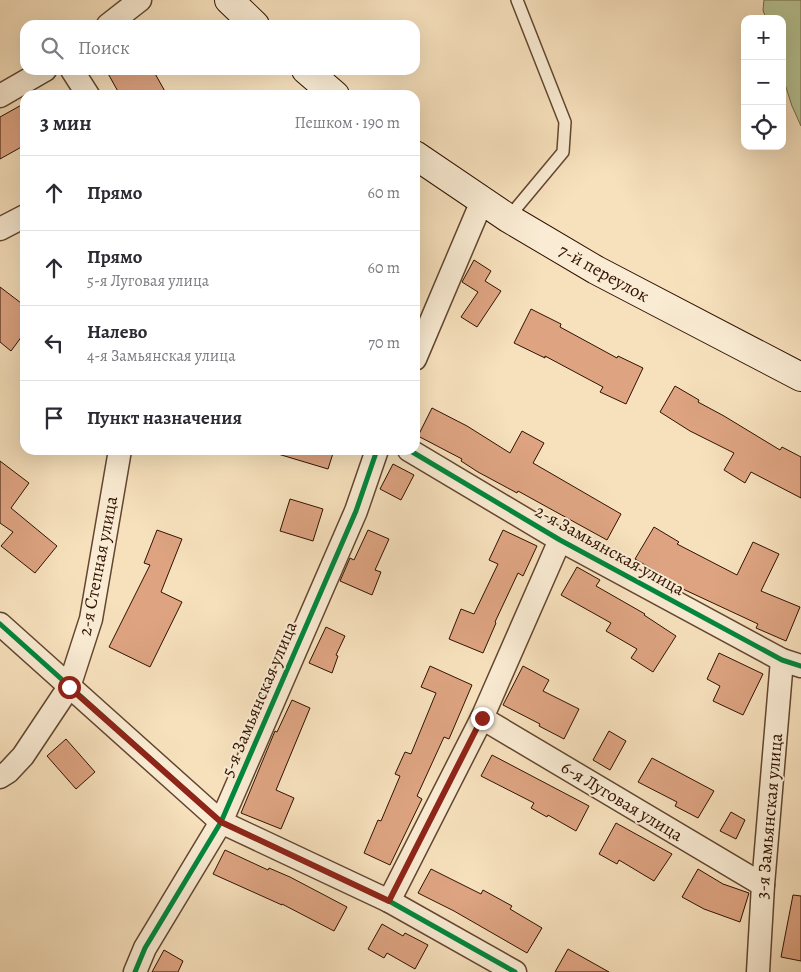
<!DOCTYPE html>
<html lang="ru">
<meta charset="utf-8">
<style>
:root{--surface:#fff;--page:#f7f7f7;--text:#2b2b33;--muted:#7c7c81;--line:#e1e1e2}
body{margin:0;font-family:Alegreya,serif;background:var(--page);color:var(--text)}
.controls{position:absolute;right:15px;top:15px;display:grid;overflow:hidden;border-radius:10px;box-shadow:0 5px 20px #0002}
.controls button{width:45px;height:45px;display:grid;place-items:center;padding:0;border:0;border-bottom:1px solid var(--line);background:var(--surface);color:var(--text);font:25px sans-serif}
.stop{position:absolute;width:15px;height:15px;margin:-11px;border:4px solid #8f2418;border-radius:50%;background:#fff}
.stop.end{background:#8f2418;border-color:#fff;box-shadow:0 1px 5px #0008}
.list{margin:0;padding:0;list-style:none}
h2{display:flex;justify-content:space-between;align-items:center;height:65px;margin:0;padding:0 20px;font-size:21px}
h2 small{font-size:16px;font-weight:400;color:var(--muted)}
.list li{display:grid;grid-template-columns:32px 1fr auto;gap:15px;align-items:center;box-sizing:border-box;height:75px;padding:0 20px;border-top:1px solid var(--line)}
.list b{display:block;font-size:19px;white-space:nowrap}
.list p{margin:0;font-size:16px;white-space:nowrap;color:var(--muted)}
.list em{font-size:16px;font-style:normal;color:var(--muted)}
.icon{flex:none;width:28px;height:28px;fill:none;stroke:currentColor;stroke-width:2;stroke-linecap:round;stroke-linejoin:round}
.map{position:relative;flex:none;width:801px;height:972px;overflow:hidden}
.search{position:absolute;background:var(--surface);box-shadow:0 5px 20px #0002;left:20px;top:20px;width:400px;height:55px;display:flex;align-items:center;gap:12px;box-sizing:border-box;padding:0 18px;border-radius:15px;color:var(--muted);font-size:19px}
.panel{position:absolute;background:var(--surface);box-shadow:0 5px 20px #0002;left:20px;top:90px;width:400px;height:365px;border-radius:15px}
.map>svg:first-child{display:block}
</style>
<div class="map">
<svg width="801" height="972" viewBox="0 0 801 972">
<rect width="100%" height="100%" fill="#f7e1bd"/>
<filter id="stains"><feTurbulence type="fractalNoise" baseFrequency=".004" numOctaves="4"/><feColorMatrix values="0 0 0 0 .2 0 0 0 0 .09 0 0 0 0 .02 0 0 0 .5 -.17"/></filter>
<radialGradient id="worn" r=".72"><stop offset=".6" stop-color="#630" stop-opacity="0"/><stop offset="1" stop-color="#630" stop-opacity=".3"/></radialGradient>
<polygon fill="#b8c494" stroke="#746b4a" points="764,0 801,0 801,126 792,106 782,75 782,19 766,19 763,10"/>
<g fill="#dea482" stroke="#301200">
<polygon points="106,70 153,70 167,95 120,95"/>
<polygon points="25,103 25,145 0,159 0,117"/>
<polygon points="474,260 491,271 485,281 501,291 477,327 461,317 478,292 462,282"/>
<polygon points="0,287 25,306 25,332 11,351 0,342"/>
<polygon points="531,309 561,324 560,327 617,358 618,356 643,368 626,404 600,392 603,387 545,356 545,358 514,343"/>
<polygon points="675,386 699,400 698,402 724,416 780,450 782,447 801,457 801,498 751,472 745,483 724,470 734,453 690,431 660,412"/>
<polygon points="432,408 467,426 510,453 522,431 544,443 533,463 621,514 607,540 518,491 517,493 478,472 461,461 462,459 418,436"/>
<polygon points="279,450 334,450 328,469 278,454"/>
<polygon points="0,461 29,483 11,508 57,546 35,573 1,546 13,532 0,523"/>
<polygon points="393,464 414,475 401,500 380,489"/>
<polygon points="290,499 323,509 313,541 280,531"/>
<polygon points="654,527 679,542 677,544 737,575 753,542 779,554 761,591 800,607 786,641 756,628 758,624 670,583 671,580 635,559"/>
<polygon points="157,530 182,539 161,592 182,602 150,667 109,647 150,565 144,563"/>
<polygon points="368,530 389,539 375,570 381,572 372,595 340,581 350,558 354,560"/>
<polygon points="503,530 537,546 523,576 518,573 495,622 496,623 483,653 449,639 461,609 474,614 498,564 489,560"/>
<polygon points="577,567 600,580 596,586 645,614 644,615 676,636 653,672 631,658 637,649 606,631 611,623 561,595"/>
<polygon points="326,627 345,636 336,655 338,656 332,673 309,663"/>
<polygon points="719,653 763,674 743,715 713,701 720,686 707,679"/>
<polygon points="430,666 472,685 449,739 444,737 417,796 422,799 390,865 364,853 378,820 381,821 400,776 395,774 405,752 411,754 436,693 421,687"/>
<polygon points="523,666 549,680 543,691 579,709 564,739 539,726 540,724 503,705"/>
<polygon points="292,700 310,708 276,790 294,798 281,829 241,813 275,731 277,732"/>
<polygon points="609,731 626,741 610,770 593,760"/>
<polygon points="66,739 95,772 76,789 47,756"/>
<polygon points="492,755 589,806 576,831 548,815 547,817 531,808 534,803 481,776"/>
<polygon points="652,758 714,791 698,818 675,806 677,802 638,782"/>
<polygon points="731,812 745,820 736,839 720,831"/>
<polygon points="616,823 672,854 654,881 619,860 617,864 599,854"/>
<polygon points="225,850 268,870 269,868 290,877 347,907 334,931 282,904 282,905 213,874"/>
<polygon points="431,869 481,894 483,890 512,906 510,909 542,928 527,953 454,911 418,893"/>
<polygon points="698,869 723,884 749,893 740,922 704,909 682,897"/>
<polygon points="793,895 801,896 801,961 781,957"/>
<polygon points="382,924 403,936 405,933 428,945 415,969 387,953 384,958 368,949"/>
<polygon points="568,949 609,972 555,972"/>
<polygon points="164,950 183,961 178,972 152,972"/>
</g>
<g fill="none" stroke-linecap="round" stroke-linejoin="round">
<g stroke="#62462f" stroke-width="14">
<polyline id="lane" points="508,218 563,152 565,122 517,0"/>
</g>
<g stroke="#62462f" stroke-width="25">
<g id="street">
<polyline points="108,25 140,0"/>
<polyline points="72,70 88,95"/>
<polyline points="0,96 45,70"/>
<polyline points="0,229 25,216"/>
<polyline points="415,359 482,201"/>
<polyline points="409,450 560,540 782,660 801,666"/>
<polyline points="0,624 221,822 389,901 515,972"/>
<polyline points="482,718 763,885"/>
<polyline points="0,777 8,772 23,756 69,687 91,619 120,450"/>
<polyline points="389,901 482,718 560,540"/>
<polyline points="135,972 145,948 221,822 356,511 377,450"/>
<polyline points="758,972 763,885 782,660"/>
</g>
</g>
<g stroke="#301200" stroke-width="30">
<g id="secondary">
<polyline points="229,0 255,25"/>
<polyline points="306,70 335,95"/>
<polyline points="415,155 508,218 596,270 801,377"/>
</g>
</g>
<use href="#lane" stroke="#faecd4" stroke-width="11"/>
<use href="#street" stroke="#faecd4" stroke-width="22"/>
<use href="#secondary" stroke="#faecd4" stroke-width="28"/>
<g stroke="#faecd4" stroke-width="8">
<g id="cycleway">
<polyline points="409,450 560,540 782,660 801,666"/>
<polyline points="0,624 221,822 389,901 515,972"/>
<polyline points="135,972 145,948 221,822 356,511 377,450"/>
</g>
</g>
<use href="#cycleway" stroke="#00873e" stroke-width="5"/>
</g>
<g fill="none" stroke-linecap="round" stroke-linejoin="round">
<polyline stroke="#8f2418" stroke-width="6" points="69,687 221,822 389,901 482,718"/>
</g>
<g text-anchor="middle" stroke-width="4" stroke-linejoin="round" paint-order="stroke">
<g font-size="18" fill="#301200" stroke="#faecd4">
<text transform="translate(604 273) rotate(29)" y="6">7-й переулок</text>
<text transform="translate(610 550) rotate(29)" y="6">2-я Замьянская улица</text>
<text transform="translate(98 566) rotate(-79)" y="6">2-я Степная улица</text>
<text transform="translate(259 699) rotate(-67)" y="6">5-я Замьянская улица</text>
<text transform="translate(622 801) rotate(31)" y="6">6-я Луговая улица</text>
<text transform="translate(769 816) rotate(-85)" y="6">3-я Замьянская улица</text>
</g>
</g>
<rect width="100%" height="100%" filter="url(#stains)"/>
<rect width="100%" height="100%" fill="url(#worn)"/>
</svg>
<div class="controls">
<button>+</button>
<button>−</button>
<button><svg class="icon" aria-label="locate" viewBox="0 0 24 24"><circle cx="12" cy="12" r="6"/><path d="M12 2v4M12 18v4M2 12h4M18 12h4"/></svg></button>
</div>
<div class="stop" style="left:69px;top:687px"></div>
<div class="stop end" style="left:482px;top:718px"></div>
<div class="search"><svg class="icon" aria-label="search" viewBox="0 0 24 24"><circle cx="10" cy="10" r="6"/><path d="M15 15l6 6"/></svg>Поиск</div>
<section class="panel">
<h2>3 мин<small>Пешком · 190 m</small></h2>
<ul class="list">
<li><svg class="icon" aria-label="ahead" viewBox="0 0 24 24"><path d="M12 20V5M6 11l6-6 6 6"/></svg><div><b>Прямо</b></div><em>60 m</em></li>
<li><svg class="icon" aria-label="ahead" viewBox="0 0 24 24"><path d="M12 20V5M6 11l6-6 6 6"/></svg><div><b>Прямо</b><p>5-я Луговая улица</p></div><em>60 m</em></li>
<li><svg class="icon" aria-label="left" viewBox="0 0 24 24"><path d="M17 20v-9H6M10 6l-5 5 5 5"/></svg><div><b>Налево</b><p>4-я Замьянская улица</p></div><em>70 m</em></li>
<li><svg class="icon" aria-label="arrive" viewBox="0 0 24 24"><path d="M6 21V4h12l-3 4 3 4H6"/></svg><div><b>Пункт назначения</b></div></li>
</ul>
</section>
</div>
